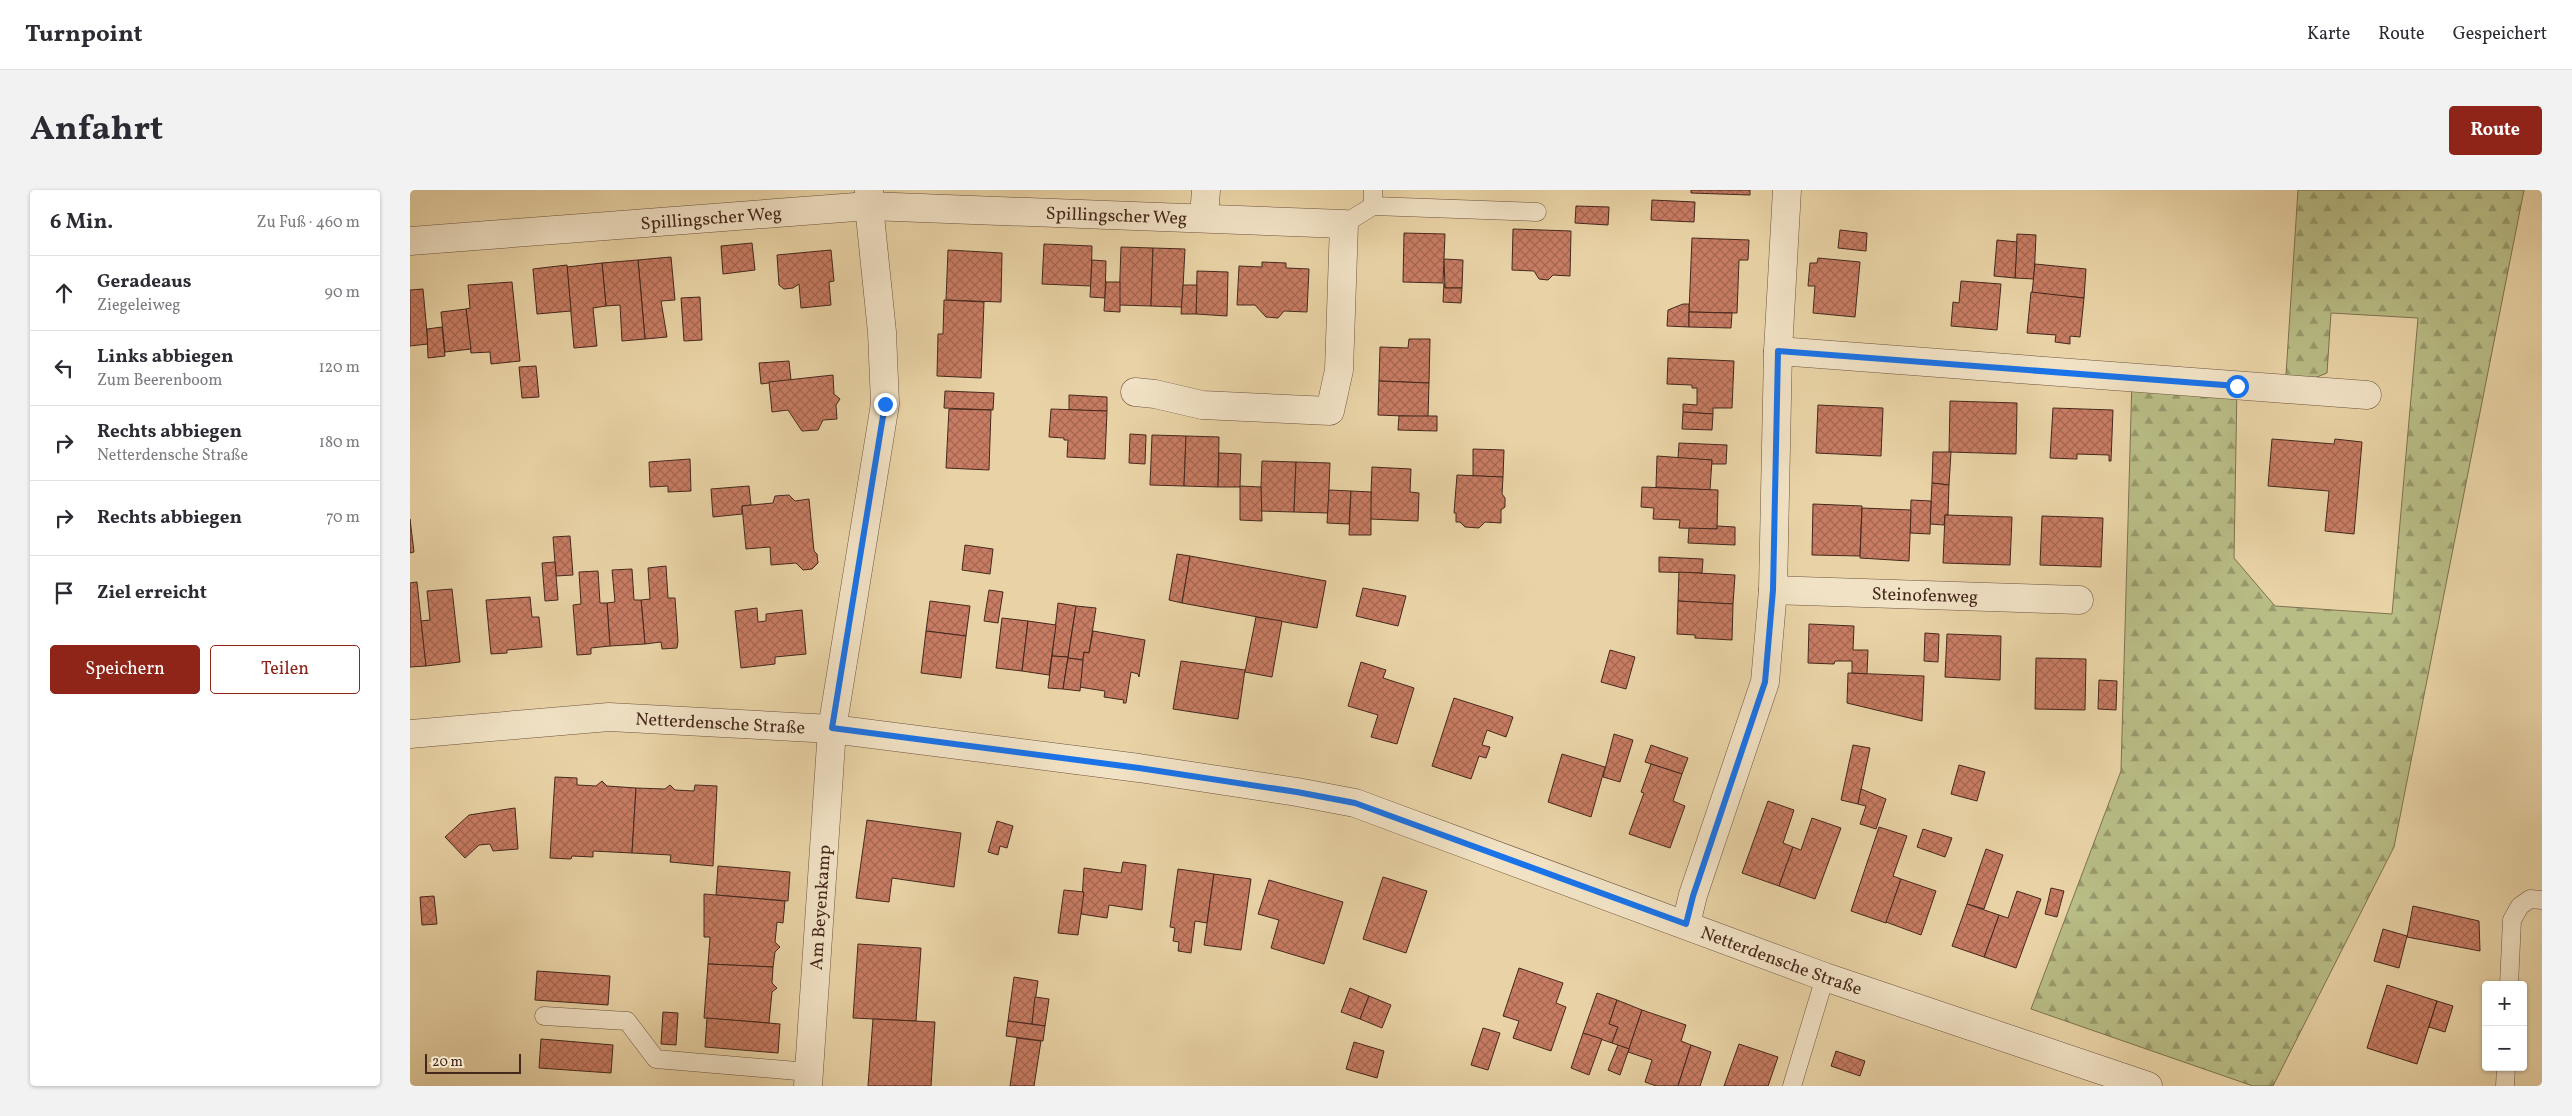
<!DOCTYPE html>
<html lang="de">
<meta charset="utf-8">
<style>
:root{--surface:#fff;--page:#f2f2f3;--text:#2b2b33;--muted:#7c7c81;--line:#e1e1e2;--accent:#8f2418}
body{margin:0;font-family:Vollkorn,serif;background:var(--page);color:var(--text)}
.controls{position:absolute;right:15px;bottom:15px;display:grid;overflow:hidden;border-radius:5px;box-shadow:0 1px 4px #0004}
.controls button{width:45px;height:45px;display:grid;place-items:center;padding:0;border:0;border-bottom:1px solid var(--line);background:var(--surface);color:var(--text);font:25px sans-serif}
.scale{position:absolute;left:15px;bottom:12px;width:96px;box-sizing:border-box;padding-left:5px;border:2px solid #45281c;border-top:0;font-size:14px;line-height:18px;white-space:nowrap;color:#45281c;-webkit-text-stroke:4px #f1e2c5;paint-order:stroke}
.stop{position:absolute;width:15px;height:15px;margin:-11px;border:4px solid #1a73e8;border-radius:50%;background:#fff}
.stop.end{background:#1a73e8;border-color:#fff;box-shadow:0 1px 5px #0008}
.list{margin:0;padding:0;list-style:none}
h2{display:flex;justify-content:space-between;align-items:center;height:65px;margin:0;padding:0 20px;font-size:21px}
h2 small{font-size:16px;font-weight:400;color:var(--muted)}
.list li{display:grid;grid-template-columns:32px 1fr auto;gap:15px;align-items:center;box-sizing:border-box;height:75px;padding:0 20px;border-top:1px solid var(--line)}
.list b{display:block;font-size:19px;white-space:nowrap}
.list p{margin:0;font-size:16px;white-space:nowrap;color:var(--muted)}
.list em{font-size:16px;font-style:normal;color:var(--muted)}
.actions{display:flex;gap:10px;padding:15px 20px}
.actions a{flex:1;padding:11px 0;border:1px solid var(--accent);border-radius:5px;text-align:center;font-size:18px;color:var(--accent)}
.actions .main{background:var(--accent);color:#fff}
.icon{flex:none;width:28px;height:28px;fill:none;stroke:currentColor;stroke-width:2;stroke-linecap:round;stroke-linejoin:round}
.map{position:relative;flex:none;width:2132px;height:896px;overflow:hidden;border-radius:5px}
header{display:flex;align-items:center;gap:30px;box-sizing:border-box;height:70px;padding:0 25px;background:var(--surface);border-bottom:1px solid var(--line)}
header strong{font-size:24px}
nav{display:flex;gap:28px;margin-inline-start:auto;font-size:18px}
.intro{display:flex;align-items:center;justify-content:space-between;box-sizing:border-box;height:120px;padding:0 30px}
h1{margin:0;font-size:35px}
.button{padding:12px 22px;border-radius:5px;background:var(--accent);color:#fff;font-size:18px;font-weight:700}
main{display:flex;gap:30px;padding:0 30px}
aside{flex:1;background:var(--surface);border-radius:5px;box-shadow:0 1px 4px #0004}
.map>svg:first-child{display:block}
</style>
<header>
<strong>Turnpoint</strong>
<nav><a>Karte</a><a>Route</a><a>Gespeichert</a></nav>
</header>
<div class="intro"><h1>Anfahrt</h1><a class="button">Route</a></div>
<main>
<aside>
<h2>6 Min.<small>Zu Fuß · 460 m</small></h2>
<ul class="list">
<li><svg class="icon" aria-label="ahead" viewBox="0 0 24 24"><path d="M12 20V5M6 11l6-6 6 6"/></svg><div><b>Geradeaus</b><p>Ziegeleiweg</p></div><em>90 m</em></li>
<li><svg class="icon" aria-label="left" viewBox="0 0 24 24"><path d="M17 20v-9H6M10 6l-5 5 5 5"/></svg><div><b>Links abbiegen</b><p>Zum Beerenboom</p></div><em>120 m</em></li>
<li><svg class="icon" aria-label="right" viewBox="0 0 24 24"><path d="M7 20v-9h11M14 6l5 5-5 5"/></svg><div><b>Rechts abbiegen</b><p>Netterdensche Straße</p></div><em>180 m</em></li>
<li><svg class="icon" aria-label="right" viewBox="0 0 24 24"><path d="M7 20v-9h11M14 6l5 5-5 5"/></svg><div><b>Rechts abbiegen</b></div><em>70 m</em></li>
<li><svg class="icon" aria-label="arrive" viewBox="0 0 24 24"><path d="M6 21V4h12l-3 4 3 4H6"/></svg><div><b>Ziel erreicht</b></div></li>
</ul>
<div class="actions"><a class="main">Speichern</a><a>Teilen</a></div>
</aside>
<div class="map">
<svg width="2132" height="896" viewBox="0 0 2132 896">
<defs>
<pattern id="forest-firs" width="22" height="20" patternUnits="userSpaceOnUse" patternTransform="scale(1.25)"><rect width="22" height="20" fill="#b8bc85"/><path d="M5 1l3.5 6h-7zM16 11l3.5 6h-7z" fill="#97996c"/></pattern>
<pattern id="building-cross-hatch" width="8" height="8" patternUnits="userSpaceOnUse" patternTransform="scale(1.25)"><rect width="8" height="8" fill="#c87c63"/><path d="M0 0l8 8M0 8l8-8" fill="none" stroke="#a46651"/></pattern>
</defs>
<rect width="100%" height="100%" fill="#e9d3a6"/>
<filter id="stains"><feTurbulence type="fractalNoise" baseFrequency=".004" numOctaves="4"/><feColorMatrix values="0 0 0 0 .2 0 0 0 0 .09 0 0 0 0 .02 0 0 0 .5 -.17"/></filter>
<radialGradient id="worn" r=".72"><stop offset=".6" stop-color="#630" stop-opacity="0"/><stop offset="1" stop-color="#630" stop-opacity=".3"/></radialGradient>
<polygon fill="url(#forest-firs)" stroke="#7e7250" points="1888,0 2114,0 1984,657 1863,896 1843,896 1621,819 1711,581 1722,189 1827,196 1824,368 1865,416 1982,424 2008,128 1921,123 1917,183 1875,200"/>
<g fill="url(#building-cross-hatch)" stroke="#45281c">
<polygon points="1281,0 1340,0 1340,5 1281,3"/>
<polygon points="1242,10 1285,12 1284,32 1241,30"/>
<polygon points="1166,16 1199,17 1198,35 1165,33"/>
<polygon points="1103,39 1161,41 1160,86 1143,85 1138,90 1129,89 1124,81 1102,80"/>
<polygon points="1430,40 1457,43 1456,61 1428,58"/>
<polygon points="994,43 1035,44 1033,93 993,92"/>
<polygon points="1607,44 1626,45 1624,89 1605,88"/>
<polygon points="1282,48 1339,50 1338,70 1329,70 1327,123 1279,122"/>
<polygon points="1587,50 1607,52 1605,88 1584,86"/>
<polygon points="342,53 345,80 313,84 311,56"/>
<polygon points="634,54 682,56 681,96 632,94"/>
<polygon points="711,57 743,58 741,116 709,115"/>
<polygon points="743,58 775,59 772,117 741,116"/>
<polygon points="421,60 424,91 419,92 421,115 391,118 389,94 383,98 374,99 369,95 367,65"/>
<polygon points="538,60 592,63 591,112 536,110"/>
<polygon points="261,67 265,110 251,111 257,147 235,149 228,70"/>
<polygon points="1408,68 1450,72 1445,127 1403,123 1405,96 1398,96 1400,73 1407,73"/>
<polygon points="1034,69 1053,70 1052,98 1035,98"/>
<polygon points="228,70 235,149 212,151 210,115 196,116 192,73"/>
<polygon points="682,70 696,71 695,108 680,107"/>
<polygon points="852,72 876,73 876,78 899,79 897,122 874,121 868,128 856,127 845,115 827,115 829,76 852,77"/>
<polygon points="192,73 196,116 183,118 187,156 164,158 157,77"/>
<polygon points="1625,74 1676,79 1674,108 1622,103"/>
<polygon points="157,75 161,121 127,124 123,79"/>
<polygon points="787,81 818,82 817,126 786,124"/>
<polygon points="1551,91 1591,94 1587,140 1541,136 1543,112 1549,113"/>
<polygon points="102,92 110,171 81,174 80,162 61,163 56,119 60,118 58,95"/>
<polygon points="696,92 710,92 710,122 694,121"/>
<polygon points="1034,93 1035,98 1052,98 1051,113 1033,112"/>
<polygon points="773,95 787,95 786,124 771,124"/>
<polygon points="13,99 18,154 0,156 0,100"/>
<polygon points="1621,102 1674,108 1670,147 1660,146 1660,154 1645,152 1646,145 1617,143"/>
<polygon points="290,107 292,150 274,151 271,108"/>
<polygon points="534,110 574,112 571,188 527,186 528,144 533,144"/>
<polygon points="1273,114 1279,114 1279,137 1257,136 1258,120"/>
<polygon points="56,119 61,159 35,162 31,122"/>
<polygon points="1279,122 1322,123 1321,138 1279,137"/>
<polygon points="32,137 35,166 18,168 17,139"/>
<polygon points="999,149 1020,149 1019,193 969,191 970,157 998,158"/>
<polygon points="1258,168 1324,171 1322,218 1303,218 1303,224 1273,222 1273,214 1287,215 1287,198 1282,198 1282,195 1257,194"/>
<polygon points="379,171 381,190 351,194 349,173"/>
<polygon points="126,176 129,207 112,208 109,177"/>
<polygon points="423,185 424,204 430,209 426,215 427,229 413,230 408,240 392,241 378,220 362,222 359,192"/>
<polygon points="969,191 1019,193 1018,227 968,225"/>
<polygon points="535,201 584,203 583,220 534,218"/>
<polygon points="659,205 697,207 697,221 659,220"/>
<polygon points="1540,211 1607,213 1606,264 1539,262"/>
<polygon points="1408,215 1473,218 1471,266 1406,263"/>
<polygon points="1643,218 1703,220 1701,271 1699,271 1699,265 1667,264 1667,269 1640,268"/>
<polygon points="539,219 581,220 579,280 536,278"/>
<polygon points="641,219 697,221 695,269 657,267 658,250 654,250 654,248 639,247"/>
<polygon points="1273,222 1303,224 1302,240 1272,239"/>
<polygon points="989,226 1027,226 1027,241 988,240"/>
<polygon points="720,244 736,245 735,274 719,273"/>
<polygon points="742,245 776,246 774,296 740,295"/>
<polygon points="776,246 809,247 808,297 774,296"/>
<polygon points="1862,249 1924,254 1925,249 1952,252 1944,344 1915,341 1919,301 1858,296"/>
<polygon points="1269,253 1317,255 1316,274 1301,274 1302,270 1268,269"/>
<polygon points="1063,259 1094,260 1093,287 1063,286"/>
<polygon points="1523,262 1541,262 1539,295 1522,293"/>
<polygon points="809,263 831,264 830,297 808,297"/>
<polygon points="1247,266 1302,270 1300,300 1246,297"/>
<polygon points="280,269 281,301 258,302 258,296 240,297 239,272"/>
<polygon points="852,271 886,272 884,322 850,321"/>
<polygon points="886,272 920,273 918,323 884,322"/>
<polygon points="962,277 1001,279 1000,302 1009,303 1008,331 960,329"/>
<polygon points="1047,285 1093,287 1092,304 1095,308 1095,317 1091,320 1091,333 1075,332 1069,338 1055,337 1050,332 1046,332 1046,323 1044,323"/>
<polygon points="1522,293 1539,295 1538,325 1535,325 1534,335 1520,334"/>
<polygon points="339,296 341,315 332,316 332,324 303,327 301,299"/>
<polygon points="830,296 851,297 852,331 830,330"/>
<polygon points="1232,297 1308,300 1307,339 1269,338 1270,330 1243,329 1244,318 1231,317"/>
<polygon points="919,300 941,301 939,334 917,333"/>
<polygon points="941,301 961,302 961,345 939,345"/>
<polygon points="379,305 385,311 399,309 404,361 407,364 408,373 402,379 393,380 386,373 361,375 360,357 336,359 332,316 363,313 365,306"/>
<polygon points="1501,310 1521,311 1520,344 1500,343"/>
<polygon points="1403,314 1452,316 1450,366 1402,365"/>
<polygon points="1452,318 1501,320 1499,371 1450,368"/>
<polygon points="1535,325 1602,327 1600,375 1533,373"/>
<polygon points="1632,326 1693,328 1691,377 1630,375"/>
<polygon points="0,329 4,362 0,363"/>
<polygon points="1307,336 1325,337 1325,355 1278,353 1279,338 1307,339"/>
<polygon points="160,346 163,385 146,386 143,347"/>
<polygon points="555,355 583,359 580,384 552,380"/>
<polygon points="767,364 780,366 772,413 759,410"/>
<polygon points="780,366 916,391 907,438 772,413"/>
<polygon points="1249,367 1293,369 1292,383 1249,382"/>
<polygon points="145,372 148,410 135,411 132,373"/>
<polygon points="256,376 258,408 265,408 268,451 267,458 252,459 251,452 235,454 231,410 240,409 238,378"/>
<polygon points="222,379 224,410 231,410 235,454 200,456 197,413 205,412 202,380"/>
<polygon points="188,381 190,413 197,413 200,456 181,458 181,464 167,465 163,415 171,414 169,382"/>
<polygon points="1269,382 1325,385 1323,414 1268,411"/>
<polygon points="7,392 16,476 0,477 0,393"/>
<polygon points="953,398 996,406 988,436 946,426"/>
<polygon points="42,399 50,472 16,476 11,431 20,430 17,401"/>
<polygon points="579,400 593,402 588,433 574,431"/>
<polygon points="120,407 122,427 129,427 132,457 97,460 97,463 81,464 76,410"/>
<polygon points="520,411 560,416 556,446 516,441"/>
<polygon points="1268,411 1323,414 1322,450 1285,448 1285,445 1267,444"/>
<polygon points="648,413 666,416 658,467 642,466"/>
<polygon points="666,416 686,418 679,463 674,462 673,470 658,468"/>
<polygon points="347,418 348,432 356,431 356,424 392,420 396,464 365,467 365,474 331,478 325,421"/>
<polygon points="846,427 872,431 862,487 835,482"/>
<polygon points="592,428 618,431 612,481 586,478"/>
<polygon points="618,431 646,435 639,485 612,481"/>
<polygon points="1399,434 1444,436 1443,460 1458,460 1457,484 1442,483 1442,471 1425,471 1424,474 1398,473"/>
<polygon points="516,441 556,446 551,488 511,483"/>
<polygon points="683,441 735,450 729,487 728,484 721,482 716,513 713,513 714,510 694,507 695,501 669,497 674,462 679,463"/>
<polygon points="1515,443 1529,444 1528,472 1514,471"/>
<polygon points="1537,444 1591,446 1590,490 1535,487"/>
<polygon points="1200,460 1225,467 1216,499 1191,492"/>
<polygon points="642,466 658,467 653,499 638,498"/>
<polygon points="658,468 673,470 670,501 653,499"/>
<polygon points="1626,468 1676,469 1675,520 1625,519"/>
<polygon points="771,471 835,480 828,529 763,519"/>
<polygon points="951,472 976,480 973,488 1004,498 987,554 961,547 968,525 938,516"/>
<polygon points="1438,483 1514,486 1512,531 1437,513"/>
<polygon points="1689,490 1707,491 1706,520 1688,519"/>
<polygon points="1044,508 1103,527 1096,547 1077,540 1072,555 1080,557 1076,568 1069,566 1061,589 1022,576"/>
<polygon points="1204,544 1223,550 1210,592 1193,587"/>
<polygon points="1241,555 1278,568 1272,584 1235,572"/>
<polygon points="1443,555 1460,558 1448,614 1431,610"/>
<polygon points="1152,564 1195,577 1181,627 1138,612"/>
<polygon points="1241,574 1272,584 1263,611 1275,616 1260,658 1219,644 1234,603 1231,602"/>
<polygon points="1549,575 1575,582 1567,611 1541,604"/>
<polygon points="145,587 167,588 167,595 186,596 192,591 197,596 226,598 222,663 183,661 183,667 162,666 161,669 140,668"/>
<polygon points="260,595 265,600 284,601 285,595 307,596 303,676 260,672 261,665 222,663 226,598 255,599"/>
<polygon points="1451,599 1476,609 1466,639 1450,634 1456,616 1448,614"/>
<polygon points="1358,611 1384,620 1373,653 1383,657 1369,696 1332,683"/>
<polygon points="105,618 108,659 83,661 80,654 69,655 55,668 35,647 59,625"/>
<polygon points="1402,628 1431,638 1405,709 1369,696 1383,657 1391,660"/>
<polygon points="457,630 551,643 544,697 482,688 479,712 446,708"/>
<polygon points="587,631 603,636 597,658 590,656 588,665 578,662"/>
<polygon points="1469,637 1497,646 1483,686 1491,689 1476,733 1441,721"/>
<polygon points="1513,639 1542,648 1535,667 1507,657"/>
<polygon points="1576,659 1593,665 1574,719 1557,714"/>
<polygon points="713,672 736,675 732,720 699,715 697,728 671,724 674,678 711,683"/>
<polygon points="308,676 380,682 378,711 306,705"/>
<polygon points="768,679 804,684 797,733 785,731 781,763 768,761 769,752 763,751 765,738 760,737"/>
<polygon points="804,684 841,689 831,760 794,755"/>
<polygon points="973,687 1017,701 996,763 953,749"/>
<polygon points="1491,689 1526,701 1511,745 1476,732"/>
<polygon points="859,690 933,712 914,774 861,758 869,730 848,724"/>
<polygon points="1641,698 1654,701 1647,727 1635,724"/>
<polygon points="654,700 674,702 668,745 648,743"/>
<polygon points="1607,701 1631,709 1606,778 1574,767 1589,725 1598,728"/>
<polygon points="294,704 375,711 373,733 367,732 365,752 370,757 365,762 363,777 298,774 300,747 294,747"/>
<polygon points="24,706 27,734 12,735 10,707"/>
<polygon points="1557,714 1589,725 1574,767 1542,756"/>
<polygon points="2003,716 2069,731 2070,761 1997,747"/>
<polygon points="1973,739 1997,746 1989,778 1964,771"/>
<polygon points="448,754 511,758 506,831 443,828"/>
<polygon points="298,774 363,777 362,793 367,798 362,802 359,833 294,828"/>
<polygon points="1109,778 1153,793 1146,813 1156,817 1141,861 1103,848 1109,831 1093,826"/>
<polygon points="127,781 200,786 198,815 125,810"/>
<polygon points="604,787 628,791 622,834 598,831"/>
<polygon points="1977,795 2027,811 2007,874 1957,858"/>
<polygon points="940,798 959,806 950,829 931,822"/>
<polygon points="1187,803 1207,810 1199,834 1208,837 1202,853 1173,843"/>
<polygon points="959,806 981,815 972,838 950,829"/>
<polygon points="625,807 639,809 635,836 622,834"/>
<polygon points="1207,810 1232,820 1219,859 1202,853 1208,837 1199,834"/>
<polygon points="2027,811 2043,816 2035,842 2019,837"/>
<polygon points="1232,820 1276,835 1271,851 1281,855 1268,896 1246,896 1235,892 1242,870 1218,862"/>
<polygon points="253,822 268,823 266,855 251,854"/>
<polygon points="297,828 370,834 368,863 295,857"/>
<polygon points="463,829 525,832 521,896 458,896"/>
<polygon points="598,831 635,836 633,851 596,846"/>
<polygon points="1073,838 1090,843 1078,880 1061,875"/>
<polygon points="1173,843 1192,849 1179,885 1161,878"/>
<polygon points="607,848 631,851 624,896 600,896"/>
<polygon points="131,849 203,855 201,883 129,878"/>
<polygon points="944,852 974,861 967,888 936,879"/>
<polygon points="1329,854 1368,867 1358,896 1314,896"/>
<polygon points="1208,855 1219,859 1210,885 1198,880"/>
<polygon points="1281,855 1301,862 1290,896 1268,896"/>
<polygon points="1426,861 1455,871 1450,886 1421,876"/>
</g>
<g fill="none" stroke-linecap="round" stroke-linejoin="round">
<g stroke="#6e533e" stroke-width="19">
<g id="service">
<polyline points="963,16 963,0"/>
<polyline points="934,34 963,16 1127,22"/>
<polyline points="2099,795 2102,730 2110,716 2120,709 2132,710"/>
<polyline points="134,826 217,831 246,869 399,882"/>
<polyline points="1382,896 1415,787"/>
<polyline points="2095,896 2096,877"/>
</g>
</g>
<g stroke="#6e533e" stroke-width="29">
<g id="minor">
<polyline points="794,27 796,0"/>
<path id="s1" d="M0,51L459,16L934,34L929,180L920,221L792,215L745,204L725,202"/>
<polyline points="1368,161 1957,205"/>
<path id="s2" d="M1363,400L1669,410"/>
<polyline points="1276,734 1283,705 1355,492 1363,400 1368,161 1377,0"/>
<path id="s3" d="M398,896L422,539L475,214L472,142L459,16V0"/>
</g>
</g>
<g stroke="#6e533e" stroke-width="29">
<g id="tertiary">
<path id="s4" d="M0,544L199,527L422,539L729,578L887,602L945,613L1415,787L1738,896"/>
</g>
</g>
<use href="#service" stroke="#f1e2c5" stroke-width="18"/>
<use href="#minor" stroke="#f1e2c5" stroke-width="28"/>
<use href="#tertiary" stroke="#f1e2c5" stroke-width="28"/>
</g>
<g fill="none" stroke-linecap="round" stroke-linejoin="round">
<polyline stroke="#1a73e8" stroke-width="6" points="475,214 422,538 729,578 887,602 945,613 1276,734 1283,706 1355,492 1363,400 1368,161 1827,196"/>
</g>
<g text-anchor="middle" stroke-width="4.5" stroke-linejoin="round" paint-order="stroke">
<g font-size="18" fill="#45281c" stroke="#f1e2c5">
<text dy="6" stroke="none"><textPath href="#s1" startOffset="708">Spillingscher Weg</textPath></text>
<text dy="6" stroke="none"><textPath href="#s1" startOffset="302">Spillingscher Weg</textPath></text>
<text dy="6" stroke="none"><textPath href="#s2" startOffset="152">Steinofenweg</textPath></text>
<text dy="6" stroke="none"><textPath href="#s4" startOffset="311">Netterdensche Straße</textPath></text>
<text dy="6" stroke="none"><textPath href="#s3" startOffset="179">Am Beyenkamp</textPath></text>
<text dy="6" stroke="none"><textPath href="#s4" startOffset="1406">Netterdensche Straße</textPath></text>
</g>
</g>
<rect width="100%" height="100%" filter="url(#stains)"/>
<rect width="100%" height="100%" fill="url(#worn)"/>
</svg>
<div class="controls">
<button>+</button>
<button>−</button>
</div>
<div class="scale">20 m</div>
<div class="stop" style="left:1827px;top:196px"></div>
<div class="stop end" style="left:475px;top:214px"></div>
</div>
</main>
